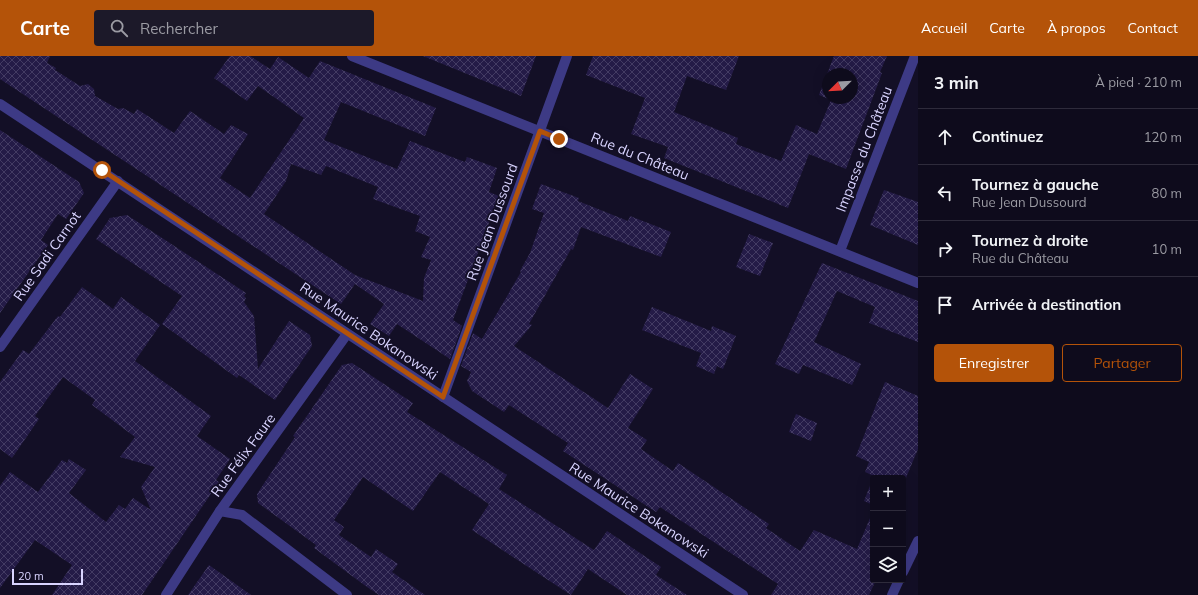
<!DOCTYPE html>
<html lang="fr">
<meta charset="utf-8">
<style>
:root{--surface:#0e0b1c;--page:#1c1929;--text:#f1f3f6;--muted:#9b9ba3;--line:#2e2b3b;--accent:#b45309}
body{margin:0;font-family:Mulish,sans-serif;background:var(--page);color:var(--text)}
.controls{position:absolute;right:12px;bottom:12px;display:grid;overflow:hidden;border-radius:4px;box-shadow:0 4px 16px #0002}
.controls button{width:36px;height:36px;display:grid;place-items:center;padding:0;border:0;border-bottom:1px solid var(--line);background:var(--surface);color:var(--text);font:20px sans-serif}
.compass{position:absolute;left:822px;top:12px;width:36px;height:36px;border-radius:50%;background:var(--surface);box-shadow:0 4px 16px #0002;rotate:246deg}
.scale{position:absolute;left:12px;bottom:10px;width:71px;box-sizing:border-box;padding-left:4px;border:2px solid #d9d4ff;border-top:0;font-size:11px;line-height:14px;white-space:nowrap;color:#d9d4ff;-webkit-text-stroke:3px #130f26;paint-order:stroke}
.stop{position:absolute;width:12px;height:12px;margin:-9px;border:3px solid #b45309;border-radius:50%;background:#fff}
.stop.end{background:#b45309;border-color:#fff;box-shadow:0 1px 4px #0008}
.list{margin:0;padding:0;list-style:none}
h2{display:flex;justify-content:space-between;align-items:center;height:52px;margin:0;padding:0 16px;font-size:17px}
h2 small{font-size:13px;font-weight:400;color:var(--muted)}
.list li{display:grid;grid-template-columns:26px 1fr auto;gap:12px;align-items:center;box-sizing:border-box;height:56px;padding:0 16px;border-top:1px solid var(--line)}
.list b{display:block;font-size:15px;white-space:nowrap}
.list p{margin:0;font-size:13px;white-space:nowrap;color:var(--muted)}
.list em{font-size:13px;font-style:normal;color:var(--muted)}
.actions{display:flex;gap:8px;padding:12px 16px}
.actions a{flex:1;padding:9px 0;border:1px solid var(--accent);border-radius:4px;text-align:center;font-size:14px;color:var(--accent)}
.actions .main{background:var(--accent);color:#fff}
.icon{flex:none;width:22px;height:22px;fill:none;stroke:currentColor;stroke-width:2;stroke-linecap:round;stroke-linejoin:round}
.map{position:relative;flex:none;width:918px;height:539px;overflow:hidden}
header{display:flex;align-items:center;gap:24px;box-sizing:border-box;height:56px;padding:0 20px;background:var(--accent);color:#fff}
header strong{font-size:19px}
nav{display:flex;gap:22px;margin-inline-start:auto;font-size:14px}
.search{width:280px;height:36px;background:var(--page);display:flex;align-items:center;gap:10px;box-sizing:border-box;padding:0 14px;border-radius:4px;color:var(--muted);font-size:15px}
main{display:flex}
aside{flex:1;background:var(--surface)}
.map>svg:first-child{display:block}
</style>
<header>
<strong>Carte</strong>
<div class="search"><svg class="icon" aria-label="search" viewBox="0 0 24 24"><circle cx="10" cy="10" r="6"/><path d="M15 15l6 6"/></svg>Rechercher</div>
<nav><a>Accueil</a><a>Carte</a><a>À propos</a><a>Contact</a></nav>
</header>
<main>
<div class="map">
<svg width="918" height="539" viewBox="0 0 918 539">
<defs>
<pattern id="building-cross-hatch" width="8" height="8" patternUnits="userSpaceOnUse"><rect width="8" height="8" fill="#241b47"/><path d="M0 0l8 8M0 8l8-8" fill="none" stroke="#433b63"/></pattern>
</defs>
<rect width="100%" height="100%" fill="#130f26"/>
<g fill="url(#building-cross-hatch)" fill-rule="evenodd">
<path d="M0,0H50L47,7L56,12L55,14L80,30L88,28L94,33L95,40L118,53L123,52L134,58L137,53L174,77L190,55L224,78L231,69L248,78L220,122L250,142L304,62L258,30L247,45L214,22L230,0H250L270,13L278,1L309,22L320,5L436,52L425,80L341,46L324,84L397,113L410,85L465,106L467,101L497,112L489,136L499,140L453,264L462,270L450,303L397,268L389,280L370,268L384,248L355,228L341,248L0,23ZM291,108L321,119L326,110L378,131L373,143L420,160L415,175L430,181L421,201L431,204L424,222L423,245L355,219L264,158L286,125Z"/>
<polygon points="423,0 536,0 521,40"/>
<path d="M593,0H739L726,34L687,20L674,56L738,82L736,88L781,105L796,69L817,78L831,44L819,39L834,0H887L880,16L882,17L846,113L809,98L788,152L664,102L668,91L631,78L645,42L586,19ZM828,18H852V42H828Z"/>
<polygon points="0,74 79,126 84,137 66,163 58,158 41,184 48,189 0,257"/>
<polygon points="541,128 579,142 578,145 628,165 630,160 671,176 661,201 581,171 573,194 571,193 529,268 532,269 514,290 608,352 630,318 653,333 628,372 647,384 641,393 673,415 678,407 769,468 766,472 800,495 814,474 857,493 873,455 873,524 876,524 869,539 771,539 778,528 660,451 656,456 563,395 568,387 509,349 504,356 472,335 467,325 471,316 461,310 473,277 482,283 521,216 520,215 530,197 544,157 532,153"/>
<polygon points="884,134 918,146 918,189 870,169"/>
<polygon points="127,159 246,237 244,240 246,242 244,246 254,260 258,313 289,265 310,279 312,290 275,344 239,319 237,322 162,268 182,240 96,183 110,162"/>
<polygon points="749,178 773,187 760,220 736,211"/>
<polygon points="822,207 918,245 918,286 869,267 875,251 837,235 814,286 861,308 852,329 803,309 799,318 775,308"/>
<polygon points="82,231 113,253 121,241 160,269 135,305 211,360 197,380 230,403 216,424 219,426 142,539 52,539 72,509 35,484 0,532 0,430 10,416 38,436 62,404 67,407 69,403 86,414 69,437 106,466 119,449 125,453 133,442 151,454 141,431 155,411 120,401 135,381 92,349 95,344 63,321 35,360 39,363 12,402 0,393 0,326 23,294 29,298 58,260 60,261"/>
<polygon points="652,251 711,275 712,270 736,280 723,313 717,310 714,318 696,310 701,297 642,274"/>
<polygon points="352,307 413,347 407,356 507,419 499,433 594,494 607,475 661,511 656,519 687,539 627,539 588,513 571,539 472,474 489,448 440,416 413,455 363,421 334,464 344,471 339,479 371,501 376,493 398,508 392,516 425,539 379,539 367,531 314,492 316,489 258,447 257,438 295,381 293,380 342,309"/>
<polygon points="885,326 918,340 918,393 903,429 903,422 873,422 874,420 865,416 869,406 856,400"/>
<polygon points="796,358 817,367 811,385 789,376"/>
<polygon points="873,422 873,449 864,445"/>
<polygon points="209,509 251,539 188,539"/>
</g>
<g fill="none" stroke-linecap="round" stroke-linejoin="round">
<polyline stroke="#3d3a85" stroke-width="10" points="840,195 915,0"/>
<g stroke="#3d3a85" stroke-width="10">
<polyline points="352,0 918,227"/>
<polyline points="0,48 743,539"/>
<polyline points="0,291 118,125"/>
<polyline points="443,341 567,0"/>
<polyline points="220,455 242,459 347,539"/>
<polyline points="903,516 918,485"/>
<polyline points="166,539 220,455 347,278"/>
<polyline points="892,539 899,524"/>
</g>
</g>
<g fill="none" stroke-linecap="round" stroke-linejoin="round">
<polyline stroke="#b45309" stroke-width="5" points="102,114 443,341 540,75 559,83"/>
</g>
<g text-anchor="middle" stroke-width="3.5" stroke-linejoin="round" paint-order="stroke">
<g font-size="14" fill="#d9d4ff" stroke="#130f26">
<text transform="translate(864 93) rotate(-69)" y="5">Impasse du Château</text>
<text transform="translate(640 100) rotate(22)" y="5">Rue du Château</text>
<text transform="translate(492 166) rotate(-70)" y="5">Rue Jean Dussourd</text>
<text transform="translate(47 200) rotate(-55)" y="5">Rue Sadi Carnot</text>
<text transform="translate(369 275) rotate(34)" y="5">Rue Maurice Bokanowski</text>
<text transform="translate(243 399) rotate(-54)" y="5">Rue Félix Faure</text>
<text transform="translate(639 454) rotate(33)" y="5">Rue Maurice Bokanowski</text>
</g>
</g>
</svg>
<div class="controls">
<button>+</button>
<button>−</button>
<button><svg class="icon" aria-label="layers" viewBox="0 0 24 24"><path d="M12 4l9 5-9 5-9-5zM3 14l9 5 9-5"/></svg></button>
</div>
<svg class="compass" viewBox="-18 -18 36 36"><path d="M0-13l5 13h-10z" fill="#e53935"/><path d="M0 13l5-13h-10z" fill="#9b9ba3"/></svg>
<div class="scale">20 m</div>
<div class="stop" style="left:102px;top:114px"></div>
<div class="stop end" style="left:559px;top:83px"></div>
</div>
<aside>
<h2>3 min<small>À pied · 210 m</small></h2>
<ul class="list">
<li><svg class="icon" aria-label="ahead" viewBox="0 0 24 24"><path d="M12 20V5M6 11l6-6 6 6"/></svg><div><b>Continuez</b></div><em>120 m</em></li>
<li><svg class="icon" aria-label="left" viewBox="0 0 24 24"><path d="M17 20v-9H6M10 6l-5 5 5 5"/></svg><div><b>Tournez à gauche</b><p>Rue Jean Dussourd</p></div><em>80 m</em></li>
<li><svg class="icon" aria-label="right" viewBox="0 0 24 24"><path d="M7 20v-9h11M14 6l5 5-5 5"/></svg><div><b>Tournez à droite</b><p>Rue du Château</p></div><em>10 m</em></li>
<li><svg class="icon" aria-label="arrive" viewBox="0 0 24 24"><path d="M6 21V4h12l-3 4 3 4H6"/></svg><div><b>Arrivée à destination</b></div></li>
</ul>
<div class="actions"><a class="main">Enregistrer</a><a>Partager</a></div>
</aside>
</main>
